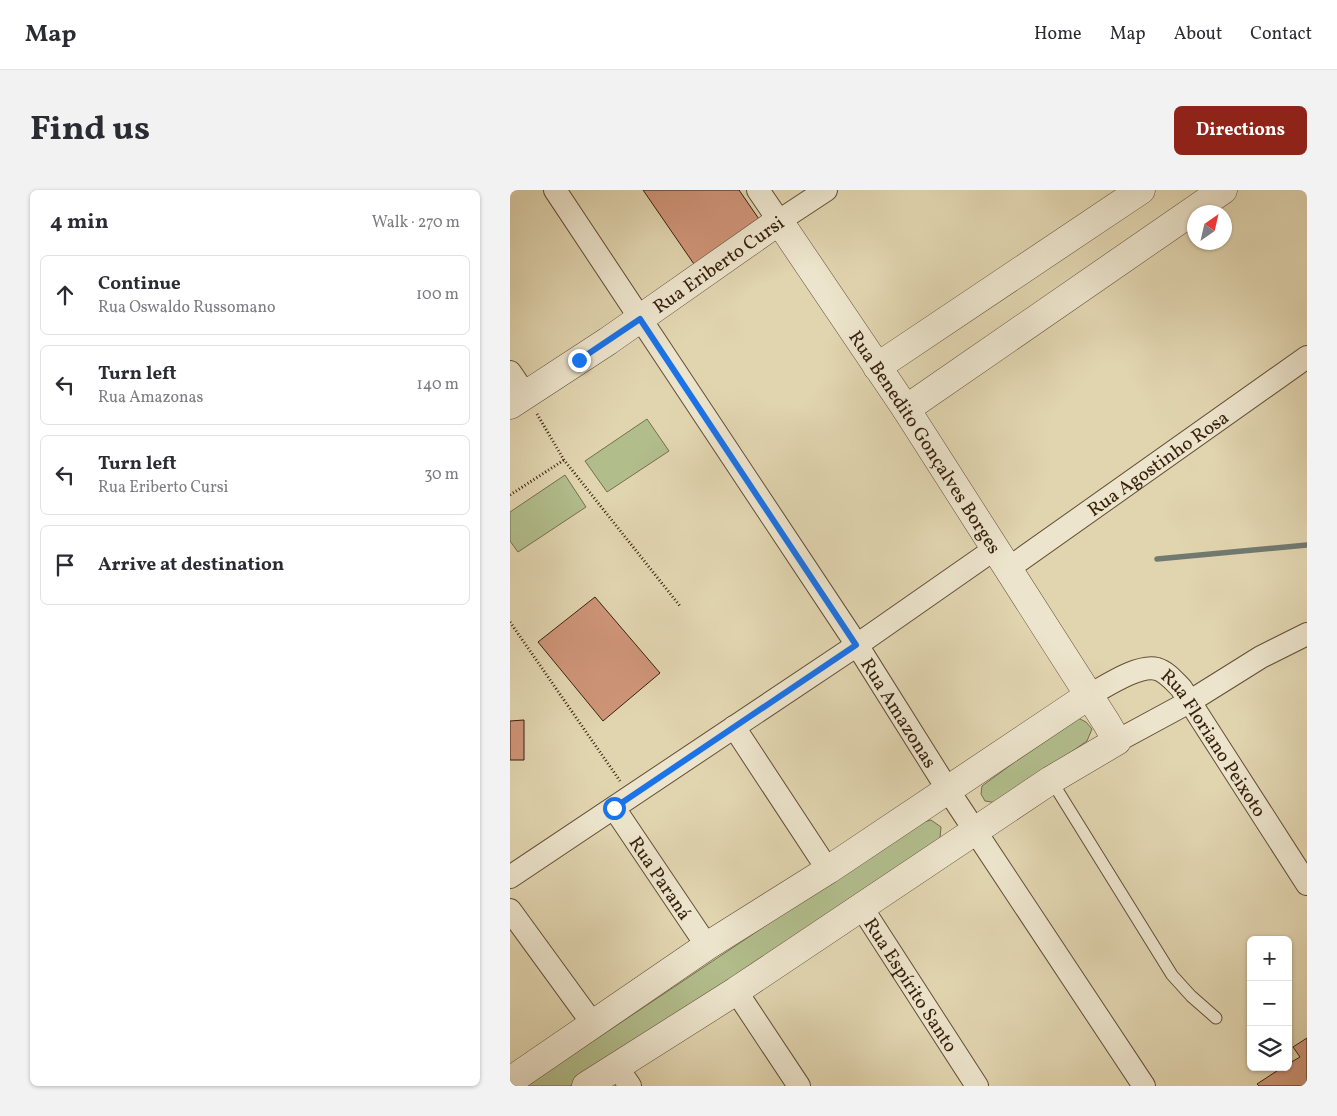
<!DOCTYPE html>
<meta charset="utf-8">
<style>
:root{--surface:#fff;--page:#f2f2f3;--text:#2b2b33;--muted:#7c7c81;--line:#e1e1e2;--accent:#8f2418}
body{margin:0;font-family:Vollkorn,serif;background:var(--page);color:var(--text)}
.controls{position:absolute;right:15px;bottom:15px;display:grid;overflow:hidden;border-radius:8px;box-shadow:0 1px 4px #0004}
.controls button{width:45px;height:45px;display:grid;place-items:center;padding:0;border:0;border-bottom:1px solid var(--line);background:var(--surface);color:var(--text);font:25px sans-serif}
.compass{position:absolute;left:677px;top:15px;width:45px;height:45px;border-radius:50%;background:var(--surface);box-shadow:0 1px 4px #0004;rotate:34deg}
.stop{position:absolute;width:15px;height:15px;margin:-11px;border:4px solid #1a73e8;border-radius:50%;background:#fff}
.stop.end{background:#1a73e8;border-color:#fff;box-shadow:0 1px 5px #0008}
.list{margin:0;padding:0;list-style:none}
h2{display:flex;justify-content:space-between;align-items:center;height:65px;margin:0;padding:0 20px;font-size:21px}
h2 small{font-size:16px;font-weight:400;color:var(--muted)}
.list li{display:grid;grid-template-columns:32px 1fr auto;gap:15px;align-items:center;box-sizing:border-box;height:80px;margin:0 10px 10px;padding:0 10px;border:1px solid var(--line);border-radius:8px}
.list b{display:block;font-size:19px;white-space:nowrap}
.list p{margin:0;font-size:16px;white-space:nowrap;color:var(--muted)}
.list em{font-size:16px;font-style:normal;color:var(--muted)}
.icon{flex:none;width:28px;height:28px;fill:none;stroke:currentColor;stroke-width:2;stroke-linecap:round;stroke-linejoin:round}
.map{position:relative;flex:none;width:797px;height:896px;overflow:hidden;border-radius:8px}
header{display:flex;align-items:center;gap:30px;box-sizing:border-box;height:70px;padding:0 25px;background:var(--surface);border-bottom:1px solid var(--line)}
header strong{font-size:24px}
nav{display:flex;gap:28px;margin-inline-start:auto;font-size:18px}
.intro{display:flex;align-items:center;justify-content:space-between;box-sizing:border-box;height:120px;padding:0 30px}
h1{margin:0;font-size:35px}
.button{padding:12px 22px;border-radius:8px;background:var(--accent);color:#fff;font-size:18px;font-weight:700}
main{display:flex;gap:30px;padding:0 30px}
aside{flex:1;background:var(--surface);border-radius:8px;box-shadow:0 1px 4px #0004}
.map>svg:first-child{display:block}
</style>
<header>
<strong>Map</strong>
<nav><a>Home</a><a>Map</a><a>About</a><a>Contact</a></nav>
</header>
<div class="intro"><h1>Find us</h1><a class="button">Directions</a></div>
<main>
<aside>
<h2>4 min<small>Walk · 270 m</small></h2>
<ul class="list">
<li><svg class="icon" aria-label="ahead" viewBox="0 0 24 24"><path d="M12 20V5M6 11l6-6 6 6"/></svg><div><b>Continue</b><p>Rua Oswaldo Russomano</p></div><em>100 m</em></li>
<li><svg class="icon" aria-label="left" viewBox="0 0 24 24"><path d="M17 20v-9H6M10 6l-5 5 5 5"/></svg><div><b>Turn left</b><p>Rua Amazonas</p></div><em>140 m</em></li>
<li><svg class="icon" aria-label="left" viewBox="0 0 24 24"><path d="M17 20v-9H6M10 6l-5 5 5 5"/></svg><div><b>Turn left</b><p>Rua Eriberto Cursi</p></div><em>30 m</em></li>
<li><svg class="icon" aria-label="arrive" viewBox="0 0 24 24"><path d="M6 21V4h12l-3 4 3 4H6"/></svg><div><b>Arrive at destination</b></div></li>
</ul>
</aside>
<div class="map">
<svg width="797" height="896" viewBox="0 0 797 896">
<rect width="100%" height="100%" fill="#e1d5b0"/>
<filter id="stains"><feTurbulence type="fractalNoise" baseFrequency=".004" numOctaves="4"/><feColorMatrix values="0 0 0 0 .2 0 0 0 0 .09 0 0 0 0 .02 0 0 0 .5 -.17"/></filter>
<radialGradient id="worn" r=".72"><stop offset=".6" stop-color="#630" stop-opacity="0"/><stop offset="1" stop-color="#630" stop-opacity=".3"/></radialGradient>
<g fill="#b2bd8c" stroke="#746f4c">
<polygon points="137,229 159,261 97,302 75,271"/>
<polygon points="55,285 76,317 8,362 0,351 0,322"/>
<polygon points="566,527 576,532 582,539 577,551 488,613 475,611 471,604 472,596"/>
<polygon points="421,630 431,637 430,648 60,896 16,896 409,633"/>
</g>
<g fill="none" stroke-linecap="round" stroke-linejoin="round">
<polyline stroke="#717a71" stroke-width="5.5" points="647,369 797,355"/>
</g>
<g fill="#cf9579" stroke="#37210c">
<polygon points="133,0 229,0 251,32 186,77"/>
<polygon points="85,407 150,483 93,531 28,452"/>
<polygon points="14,530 14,570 0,570 0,531"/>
<polygon points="797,848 797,896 749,896 747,894 773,877 778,877 778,874 790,867 783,857"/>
</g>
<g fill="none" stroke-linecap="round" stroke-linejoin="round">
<g stroke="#624e35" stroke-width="13">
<polyline id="service" points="541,590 662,785 681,806 706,828"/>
</g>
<g stroke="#624e35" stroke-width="24">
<g id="minor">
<path id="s1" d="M45,0L347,455L438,600L634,896"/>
<polyline points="248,0 269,31 316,0"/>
<polyline points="0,182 15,204"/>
<path id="s2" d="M499,378L797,167"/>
<path id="s3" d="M578,506C595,497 628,474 647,479C657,482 664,491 671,498L797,694"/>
<polyline points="224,537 318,680"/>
<polyline points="607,551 679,512 751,467 797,444"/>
<path id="s4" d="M104,618L197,756"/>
<polyline points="0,687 347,455 486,358"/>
<path id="s5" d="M352,718L467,896"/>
<polyline points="0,720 83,834"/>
<polyline points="226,801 289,896"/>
<polyline points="107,877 120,896"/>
</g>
</g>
<g stroke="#624e35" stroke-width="29">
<g id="tertiary">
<polyline points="367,177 631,0"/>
<path id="s6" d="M0,215L98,151L269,31L396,219L596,532L607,551L541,590L226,801L76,896"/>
<polyline points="396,219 713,0"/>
<polyline points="0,891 197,756 318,680 578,506"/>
</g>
</g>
<g stroke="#37210c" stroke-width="3" stroke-dasharray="1 2.5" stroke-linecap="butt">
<polyline points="27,224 54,270 170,416"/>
<polyline points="0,305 54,270"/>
<polyline points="0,432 110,591"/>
</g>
<use href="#service" stroke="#ece4cc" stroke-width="11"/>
<use href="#minor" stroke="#ece4cc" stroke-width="22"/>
<use href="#tertiary" stroke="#ece4cc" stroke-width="28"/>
</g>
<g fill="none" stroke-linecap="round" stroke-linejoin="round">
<polyline stroke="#1a73e8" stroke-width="6" points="69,170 130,129 346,455 104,618"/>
</g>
<g text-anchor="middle" stroke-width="5" stroke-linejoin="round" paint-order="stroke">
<g font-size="19" fill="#37210c" stroke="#ece4cc">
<text transform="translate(208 74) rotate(-35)" y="7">Rua Eriberto Cursi</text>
<text dy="7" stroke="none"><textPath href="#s6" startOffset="591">Rua Benedito Gonçalves Borges</textPath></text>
<text dy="7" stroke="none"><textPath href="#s2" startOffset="182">Rua Agostinho Rosa</textPath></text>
<text dy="7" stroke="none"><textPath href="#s1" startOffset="626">Rua Amazonas</textPath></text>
<text dy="7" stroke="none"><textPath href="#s3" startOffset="170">Rua Floriano Peixoto</textPath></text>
<text dy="7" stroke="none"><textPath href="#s4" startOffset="84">Rua Paraná</textPath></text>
<text dy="7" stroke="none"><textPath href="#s5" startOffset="91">Rua Espírito Santo</textPath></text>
</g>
</g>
<rect width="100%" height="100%" filter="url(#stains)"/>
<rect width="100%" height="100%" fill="url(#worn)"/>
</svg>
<div class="controls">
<button>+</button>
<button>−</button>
<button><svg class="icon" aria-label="layers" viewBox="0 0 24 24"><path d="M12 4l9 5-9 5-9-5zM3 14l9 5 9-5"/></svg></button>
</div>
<svg class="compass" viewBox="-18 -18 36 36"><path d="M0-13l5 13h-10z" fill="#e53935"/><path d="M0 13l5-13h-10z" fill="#7c7c81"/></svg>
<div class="stop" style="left:104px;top:618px"></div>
<div class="stop end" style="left:69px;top:170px"></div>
</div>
</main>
